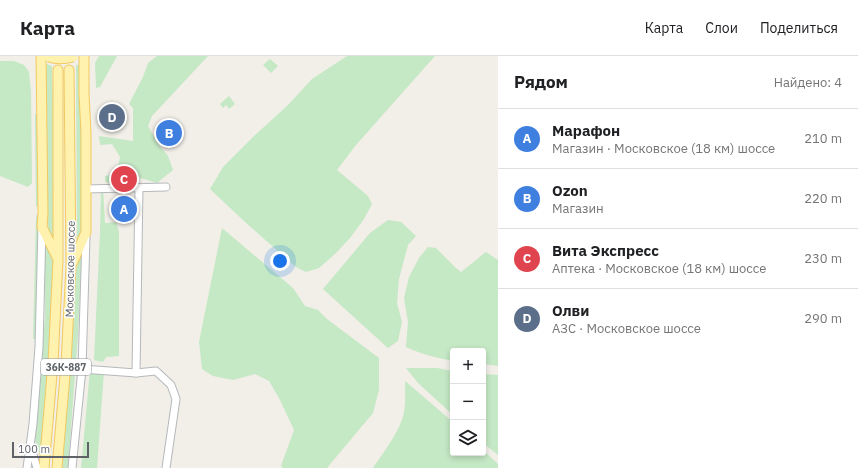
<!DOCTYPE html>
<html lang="ru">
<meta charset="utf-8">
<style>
:root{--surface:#fff;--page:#f2f2f2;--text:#202124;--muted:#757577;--line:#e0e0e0;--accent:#ea4335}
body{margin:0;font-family:"IBM Plex Sans",sans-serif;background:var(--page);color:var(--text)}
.controls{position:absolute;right:12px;bottom:12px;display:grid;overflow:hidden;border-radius:4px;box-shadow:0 2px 6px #0003}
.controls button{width:36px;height:36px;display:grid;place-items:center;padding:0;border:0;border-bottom:1px solid var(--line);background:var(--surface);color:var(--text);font:20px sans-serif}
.scale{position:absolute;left:12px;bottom:10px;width:77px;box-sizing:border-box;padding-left:4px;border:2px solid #5f6368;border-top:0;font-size:11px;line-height:14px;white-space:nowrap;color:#5f6368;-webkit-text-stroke:3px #fff;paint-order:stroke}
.you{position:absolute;left:280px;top:205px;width:14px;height:14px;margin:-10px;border:3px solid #fff;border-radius:50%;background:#1a73e8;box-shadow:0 0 0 6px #1a73e833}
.badge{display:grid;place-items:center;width:26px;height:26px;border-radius:50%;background:var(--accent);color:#fff;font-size:13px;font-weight:700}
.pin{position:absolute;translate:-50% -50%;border:2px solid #fff;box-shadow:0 1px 4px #0006}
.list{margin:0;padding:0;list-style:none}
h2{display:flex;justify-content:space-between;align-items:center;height:52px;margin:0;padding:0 16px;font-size:17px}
h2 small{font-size:13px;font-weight:400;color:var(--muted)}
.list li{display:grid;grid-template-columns:26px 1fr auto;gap:12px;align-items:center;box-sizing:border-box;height:60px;padding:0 16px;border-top:1px solid var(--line)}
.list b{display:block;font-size:15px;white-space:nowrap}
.list p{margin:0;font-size:13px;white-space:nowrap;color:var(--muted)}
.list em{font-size:13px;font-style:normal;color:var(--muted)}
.icon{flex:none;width:22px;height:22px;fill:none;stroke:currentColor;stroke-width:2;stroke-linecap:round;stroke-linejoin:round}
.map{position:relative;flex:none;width:498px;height:412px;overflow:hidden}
header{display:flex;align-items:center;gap:24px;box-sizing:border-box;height:56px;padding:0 20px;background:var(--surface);border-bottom:1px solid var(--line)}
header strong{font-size:19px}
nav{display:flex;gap:22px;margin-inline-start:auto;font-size:14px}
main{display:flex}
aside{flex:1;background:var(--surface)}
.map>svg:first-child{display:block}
</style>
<header>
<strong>Карта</strong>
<nav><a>Карта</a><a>Слои</a><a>Поделиться</a></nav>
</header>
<main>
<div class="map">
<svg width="498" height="412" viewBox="0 0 498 412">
<rect width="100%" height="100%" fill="#f1efe8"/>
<g fill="#c5e8c5">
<polygon points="99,0 117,0 100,31 96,32 95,7"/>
<polygon points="157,0 208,0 152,60 148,70 158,88 168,100 173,114 157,127 128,118 117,117 114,128 105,126 105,120 111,119 118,111 120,101 112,88 100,89 99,80 133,85 133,52 129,48 143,21 148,7"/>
<polygon points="347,0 435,0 356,89 337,114 368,140 372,148 364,163 350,182 336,197 319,212 306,216 296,211 245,166 210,133 223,111 254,80 288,49 312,23"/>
<polygon points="270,3 278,10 271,17 263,9"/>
<polygon points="0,5 14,5 24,9 29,16 31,36 32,127 28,131 0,120"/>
<polygon points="46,8 52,10 54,104 54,191 48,181"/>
<polygon points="76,9 81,9 82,176 77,189"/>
<polygon points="229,40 235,48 229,53 226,49 223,52 220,48"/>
<polygon points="39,57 39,149 36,151 35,58"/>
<polygon points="101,133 103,133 105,167 116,166 119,176 119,300 106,301 103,306 94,304 100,176"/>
<polygon points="39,157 36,283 33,283 36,162 37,158"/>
<polygon points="388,164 401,166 416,180 408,189 399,223 397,247 402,266 398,285 388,292 323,233 370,177"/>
<polygon points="222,172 293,232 305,250 318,254 327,263 379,302 379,334 373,357 327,412 283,412 281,410 294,374 280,344 269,325 255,318 233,324 213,320 202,313 199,286"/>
<polygon points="45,182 54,203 51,264 43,383 40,399 34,382 45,262"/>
<polygon points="84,184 81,214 78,278 68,412 62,412 76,206"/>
<path d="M428,191L436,192L456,212L461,216L486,196L498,204V310L483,308V295H453V305C437,302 421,298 406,291L408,266L404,242L409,221L419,202Z"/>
<polygon points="406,312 437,312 453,315 453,359 418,327"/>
<polygon points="90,314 104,315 97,412 81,412"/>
<polygon points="483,318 498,319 498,399 483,387"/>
<path d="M405,325L453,366V397H483V394L498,408V412H373C383,397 401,374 404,356C406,348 405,334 405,325Z"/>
</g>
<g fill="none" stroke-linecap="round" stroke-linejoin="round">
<g stroke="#b5b8bc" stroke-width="9">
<g id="minor">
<polyline points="86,133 166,131"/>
<polyline points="82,313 136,317 156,315 171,329 176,343 166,412"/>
<polyline points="136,317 139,132"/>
<polyline points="31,392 37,412"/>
<polyline points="27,412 33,368 39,291 42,171"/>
<polyline points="72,412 82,313 86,181"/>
</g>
</g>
<g stroke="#f2c960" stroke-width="11">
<g id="major">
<polyline points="41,0 43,157 42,171 57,201"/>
<polyline points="73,206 86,176 86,77 84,38 84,0"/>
<polyline points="44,412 53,307 58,204 58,14"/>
<polyline points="57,412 66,308 71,210 69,14"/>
</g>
</g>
<use href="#minor" stroke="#fff" stroke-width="7"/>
<use href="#major" stroke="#fff2af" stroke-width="9"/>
<g stroke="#f2c960" stroke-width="11" stroke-linecap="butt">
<path id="major-bridge" d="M49,1C58,4 65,3 73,1"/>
</g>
<use href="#major-bridge" stroke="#fff2af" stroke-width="9"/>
</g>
<g text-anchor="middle" stroke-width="3" stroke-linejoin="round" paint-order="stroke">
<rect fill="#fff" stroke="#8f9295" stroke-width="1" x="41" y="303" width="50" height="16" rx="3"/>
<g font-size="10" font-weight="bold" fill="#5f6368">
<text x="66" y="315">36К-887</text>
</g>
<g font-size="11" fill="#5f6368" stroke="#fff">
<text transform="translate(70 213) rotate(-89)" y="4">Московское шоссе</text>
</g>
</g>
</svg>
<div class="controls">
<button>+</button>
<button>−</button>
<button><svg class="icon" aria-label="layers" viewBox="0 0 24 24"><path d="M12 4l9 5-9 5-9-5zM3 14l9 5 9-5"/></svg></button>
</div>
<div class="scale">100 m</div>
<div class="you"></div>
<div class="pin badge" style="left:124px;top:153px;background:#3f7fe0">A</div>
<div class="pin badge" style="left:169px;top:77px;background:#3f7fe0">B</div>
<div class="pin badge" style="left:124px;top:123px;background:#e0444e">C</div>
<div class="pin badge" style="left:112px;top:61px;background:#5c6f8a">D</div>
</div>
<aside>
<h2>Рядом<small>Найдено: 4</small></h2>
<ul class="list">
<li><span class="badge" style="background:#3f7fe0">A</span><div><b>Марафон</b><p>Магазин · Московское (18 км) шоссе</p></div><em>210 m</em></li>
<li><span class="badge" style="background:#3f7fe0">B</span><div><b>Ozon</b><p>Магазин</p></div><em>220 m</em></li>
<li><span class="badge" style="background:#e0444e">C</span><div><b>Вита Экспресс</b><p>Аптека · Московское (18 км) шоссе</p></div><em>230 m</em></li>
<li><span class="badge" style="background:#5c6f8a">D</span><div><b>Олви</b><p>АЗС · Московское шоссе</p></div><em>290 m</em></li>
</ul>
</aside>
</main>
